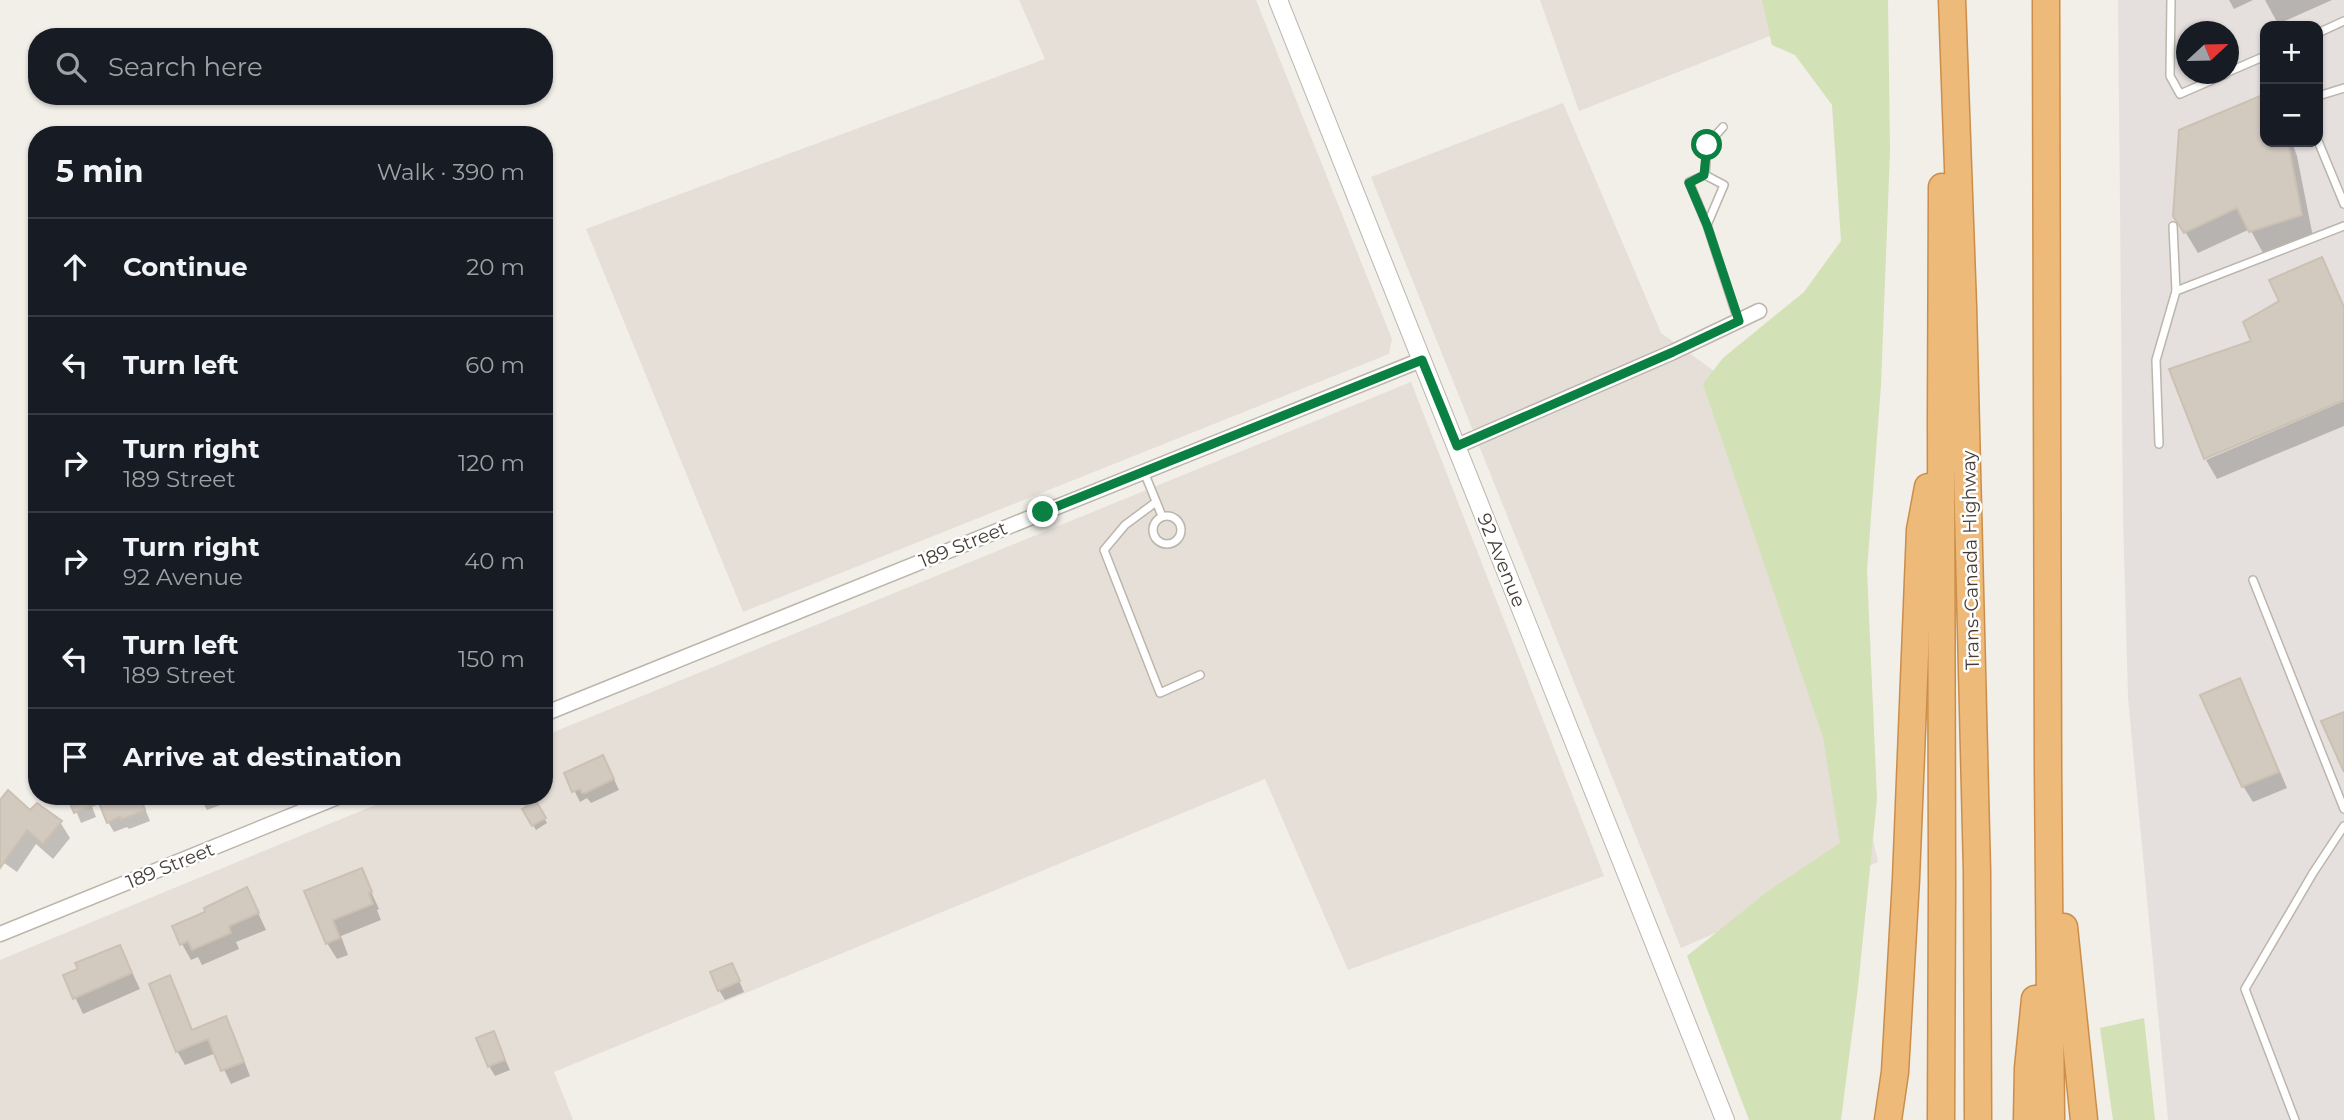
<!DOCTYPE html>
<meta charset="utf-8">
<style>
:root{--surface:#171b24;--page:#242831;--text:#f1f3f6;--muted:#9ea1a6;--line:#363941}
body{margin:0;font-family:Montserrat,sans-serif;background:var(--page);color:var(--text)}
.controls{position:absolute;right:21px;top:21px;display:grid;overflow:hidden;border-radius:14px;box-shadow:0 2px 5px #0004}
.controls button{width:63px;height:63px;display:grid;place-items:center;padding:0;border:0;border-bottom:2px solid var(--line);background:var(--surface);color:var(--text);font:35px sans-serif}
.compass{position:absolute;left:2176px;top:21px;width:63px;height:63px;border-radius:50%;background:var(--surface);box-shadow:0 2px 5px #0004;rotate:68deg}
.stop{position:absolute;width:21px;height:21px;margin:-16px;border:5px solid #0b8043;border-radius:50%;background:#fff}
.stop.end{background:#0b8043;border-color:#fff;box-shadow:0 2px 7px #0008}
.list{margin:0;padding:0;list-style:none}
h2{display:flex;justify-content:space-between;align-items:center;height:91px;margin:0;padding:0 28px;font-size:30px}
h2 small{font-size:23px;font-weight:400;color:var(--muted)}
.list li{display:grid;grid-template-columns:46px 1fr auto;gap:21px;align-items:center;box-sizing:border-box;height:98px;padding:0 28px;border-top:2px solid var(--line)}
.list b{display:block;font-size:26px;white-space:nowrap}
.list p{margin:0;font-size:23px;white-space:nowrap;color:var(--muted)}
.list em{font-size:23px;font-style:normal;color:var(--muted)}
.icon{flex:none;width:38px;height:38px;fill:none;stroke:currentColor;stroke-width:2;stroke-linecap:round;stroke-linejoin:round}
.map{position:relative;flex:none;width:2344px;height:1120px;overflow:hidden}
.search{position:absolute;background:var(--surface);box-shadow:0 2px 5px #0004;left:28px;top:28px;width:525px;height:77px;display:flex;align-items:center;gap:18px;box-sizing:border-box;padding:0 24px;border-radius:28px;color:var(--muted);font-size:26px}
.panel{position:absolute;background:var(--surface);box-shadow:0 2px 5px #0004;left:28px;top:126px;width:525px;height:679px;border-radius:28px}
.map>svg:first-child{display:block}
</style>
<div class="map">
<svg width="2344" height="1120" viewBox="0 0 2344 1120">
<rect width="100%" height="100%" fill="#f2eee8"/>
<g fill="#e5dfd7">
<polygon points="1019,0 1256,0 1392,339 1389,354 743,612 586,229 1045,59"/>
<polygon points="1540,0 1787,0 1795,26 1579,111"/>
<polygon points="1563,103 1661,333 1717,373 1817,590 1878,862 1681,948 1371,177"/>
<polygon points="1411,382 1604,876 1348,970 1265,779 554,1072 573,1120 0,1120 0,960 397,796 544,796 544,736"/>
</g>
<path fill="#e5e0dd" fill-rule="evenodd" d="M2118,0H2344V1120H2168L2128,698L2123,516ZM2265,26H2318V142H2265ZM2186,32H2228V74H2186Z"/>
<g fill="#d2e1b6">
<polygon points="1762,0 1888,0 1890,151 1881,385 1867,570 1877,799 1858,987 1841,1120 1749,1120 1687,956 1767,892 1840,843 1823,737 1703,384 1723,358 1804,292 1841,241 1832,105 1795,55 1772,45"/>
<polygon points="2144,1018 2155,1120 2113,1120 2100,1028"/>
</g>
<g fill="#0003">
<polygon points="2229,0 2253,0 2234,9"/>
<polygon points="2265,0 2332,0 2278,24"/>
<polygon points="2265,96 2265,142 2292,142 2297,156 2313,237 2263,253 2250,229 2198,253 2175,215 2181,131"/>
<polygon points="2344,401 2344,426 2217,479 2206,460"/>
<polygon points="2239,681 2248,697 2287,788 2253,802 2243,786"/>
<polygon points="608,767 619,790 591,803 587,798 580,802 566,774"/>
<polygon points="70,796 88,796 96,817 81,823"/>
<polygon points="140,796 150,821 129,829 127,827 114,832 108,822"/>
<polygon points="199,796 229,796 225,798 226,803 207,810"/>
<polygon points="0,803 60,822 70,838 53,859 36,844 17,872 0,860"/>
<polygon points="536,803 547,823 536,830 524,810"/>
<polygon points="361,870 379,909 377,910 381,920 341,936 348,955 337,959 327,943 307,892"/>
<polygon points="247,889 266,930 236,942 239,949 202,965 198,957 191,960 182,944 207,913"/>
<polygon points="120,947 140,989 83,1014 65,976"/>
<polygon points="737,976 744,992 725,1000 719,990"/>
<polygon points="169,977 177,991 193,1031 225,1018 233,1032 250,1076 231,1084 216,1053 185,1065 177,1051"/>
<polygon points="493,1033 510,1070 495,1076 489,1066"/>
</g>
<g fill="#d2c9bf" stroke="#ccc0b3" stroke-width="2">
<polygon points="2265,94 2265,142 2288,142 2302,215 2249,232 2237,208 2184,233 2173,216 2179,130"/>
<polygon points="2322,257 2344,307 2344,400 2204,459 2169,369 2251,341 2243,322 2279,301 2269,280"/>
<polygon points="2240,678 2279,772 2242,787 2200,695"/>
<polygon points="2344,712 2344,772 2321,721"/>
<polygon points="603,755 614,779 585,793 582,793 580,789 572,792 564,773"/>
<polygon points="8,790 30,810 37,803 62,821 43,844 27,830 0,868 0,800"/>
<polygon points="67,796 140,796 145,810 121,820 120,817 107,823 99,803 74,813"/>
<polygon points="536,801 546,818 532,826 522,809"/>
<polygon points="362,868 372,892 369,893 373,904 333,920 340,938 326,944 304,891"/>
<polygon points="247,887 259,913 229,926 231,933 192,950 188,941 180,945 172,926 205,912 204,908"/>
<polygon points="120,945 132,973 73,999 63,975 78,969 75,963"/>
<polygon points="732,963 740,981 718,991 710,972"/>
<polygon points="170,975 192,1030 226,1016 244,1062 221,1071 208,1039 176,1052 149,984"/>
<polygon points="494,1031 505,1060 488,1067 476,1038"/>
</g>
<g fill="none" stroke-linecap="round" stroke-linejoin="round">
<g stroke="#bcb5ac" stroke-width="10">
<g id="service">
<polyline points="2171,0 2170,76 2180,94 2226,74"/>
<polyline points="2318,33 2344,21"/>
<polyline points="2228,72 2265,56"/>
<polyline points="2318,96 2344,88"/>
<polyline points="2318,141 2344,204"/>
<polyline points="1705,175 1707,145 1723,127"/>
<polyline points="1707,225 1689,182 1705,175 1724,185 1707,225 1738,320"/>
<polyline points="2173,226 2176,291"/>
<polyline points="2159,444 2156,360 2176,291 2344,226"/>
<polyline points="1144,472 1162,516"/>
<polyline points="1156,502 1125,525 1104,550 1160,693 1200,675"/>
<circle cx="1167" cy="530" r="14"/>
<polyline points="2253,580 2344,809"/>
<polyline points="2295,1120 2245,989 2313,873 2344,826"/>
</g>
</g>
<g stroke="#bcb5ac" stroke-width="17">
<g id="minor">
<polyline points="1457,446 1673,352 1759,311"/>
<polyline points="544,714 1421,360"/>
<polyline points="0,934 340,796"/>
</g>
</g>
<g stroke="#bcb5ac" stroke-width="20">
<polyline id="tertiary" points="1278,0 1725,1120"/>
</g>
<g stroke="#cb8e4a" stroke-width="29">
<g id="motorway">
<polyline points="1952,0 1963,306 1977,872 1978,1120"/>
<polyline points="2046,0 2048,770 2051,1120"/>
<polyline points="2064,927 2084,1120"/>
<polyline points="1888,1120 1895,1072 1906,879 1920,530 1928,487"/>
<path d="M1941,1120C1944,809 1939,498 1942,187"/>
<polyline points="2027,1120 2028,1068 2035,999"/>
</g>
</g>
<use href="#service" stroke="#fff" stroke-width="7"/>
<use href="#minor" stroke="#fff" stroke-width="14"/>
<use href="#tertiary" stroke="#fff" stroke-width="18"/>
<use href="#motorway" stroke="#edba79" stroke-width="26"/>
</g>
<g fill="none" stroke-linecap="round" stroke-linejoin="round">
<polyline stroke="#0b8043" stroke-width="9" points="1043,512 1422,360 1457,446 1673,352 1739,321 1707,225 1689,183 1704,175 1707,145"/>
</g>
<g text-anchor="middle" stroke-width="5" stroke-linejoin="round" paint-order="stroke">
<g font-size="19" fill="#453e38" stroke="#fff">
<text transform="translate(963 544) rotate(-22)" y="7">189 Street</text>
<text transform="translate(1502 560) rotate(68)" y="7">92 Avenue</text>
<text transform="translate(1970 560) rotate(-91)" y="7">Trans-Canada Highway</text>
<text transform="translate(170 865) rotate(-22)" y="7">189 Street</text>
</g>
</g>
</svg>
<div class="controls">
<button>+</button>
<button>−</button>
</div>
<svg class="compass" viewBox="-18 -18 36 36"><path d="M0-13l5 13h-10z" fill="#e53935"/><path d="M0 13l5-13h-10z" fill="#9ea1a6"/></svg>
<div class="stop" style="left:1707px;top:145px"></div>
<div class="stop end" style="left:1043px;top:512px"></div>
<div class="search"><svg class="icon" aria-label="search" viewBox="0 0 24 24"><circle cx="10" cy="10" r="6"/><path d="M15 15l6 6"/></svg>Search here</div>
<section class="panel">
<h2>5 min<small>Walk · 390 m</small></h2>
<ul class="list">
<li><svg class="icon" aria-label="ahead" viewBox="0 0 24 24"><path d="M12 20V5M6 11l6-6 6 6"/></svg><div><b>Continue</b></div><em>20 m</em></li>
<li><svg class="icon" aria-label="left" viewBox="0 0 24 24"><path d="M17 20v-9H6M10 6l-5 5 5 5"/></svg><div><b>Turn left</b></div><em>60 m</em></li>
<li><svg class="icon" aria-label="right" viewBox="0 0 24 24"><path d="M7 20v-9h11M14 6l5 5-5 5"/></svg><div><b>Turn right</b><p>189 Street</p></div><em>120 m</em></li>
<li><svg class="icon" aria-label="right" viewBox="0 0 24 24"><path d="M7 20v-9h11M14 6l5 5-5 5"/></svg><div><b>Turn right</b><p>92 Avenue</p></div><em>40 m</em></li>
<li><svg class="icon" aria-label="left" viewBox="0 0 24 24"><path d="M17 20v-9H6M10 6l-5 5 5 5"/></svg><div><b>Turn left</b><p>189 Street</p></div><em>150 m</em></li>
<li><svg class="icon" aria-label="arrive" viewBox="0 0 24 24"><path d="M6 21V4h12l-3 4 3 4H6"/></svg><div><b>Arrive at destination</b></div></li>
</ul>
</section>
</div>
